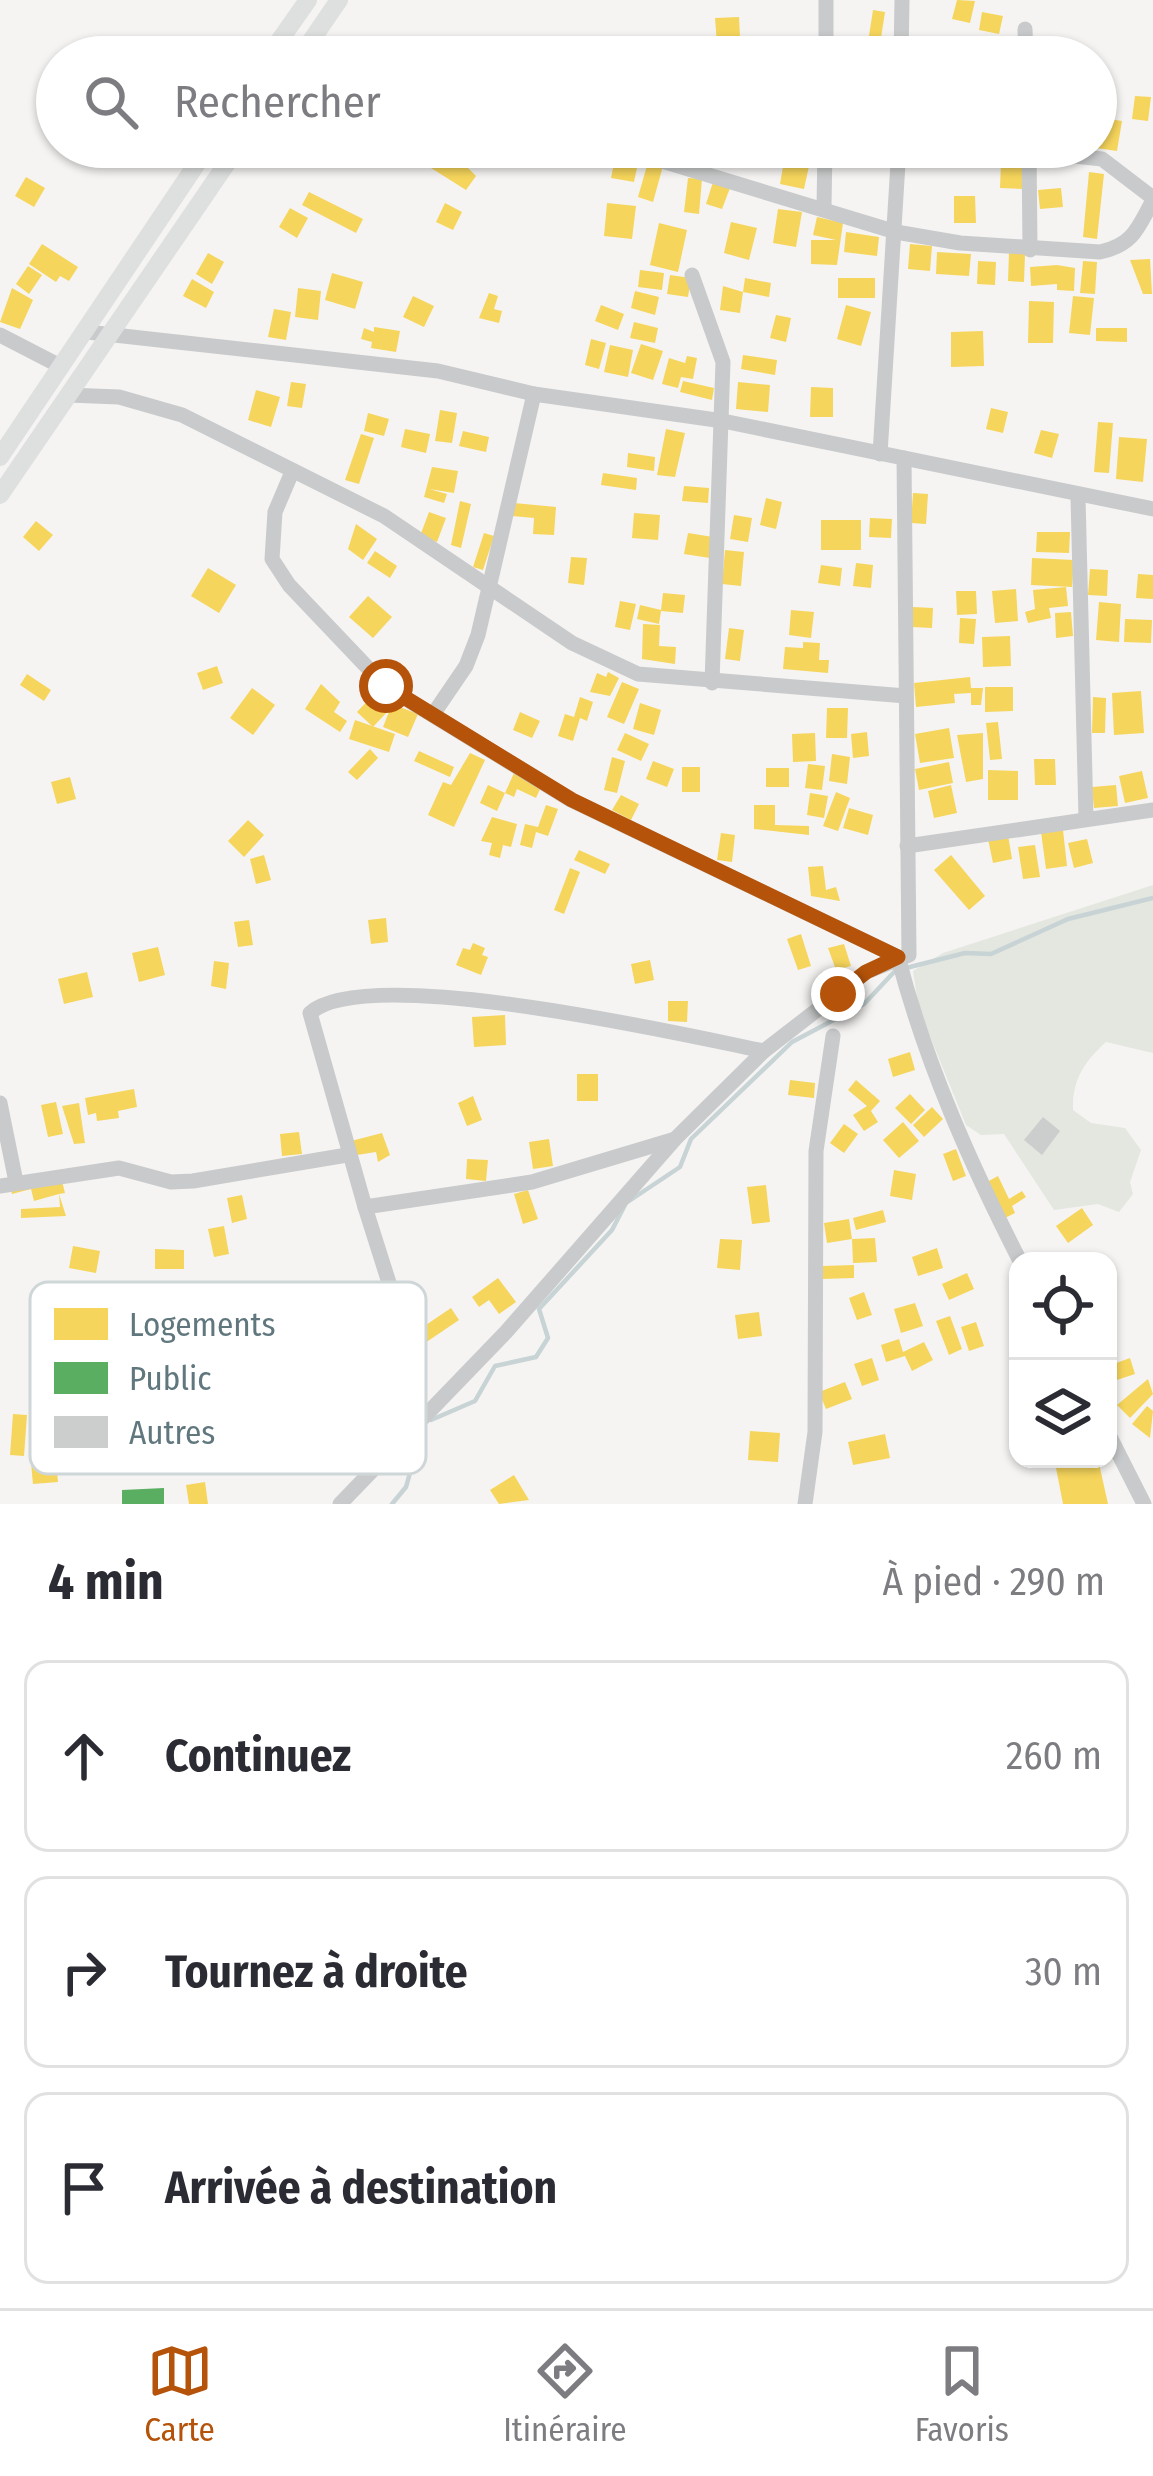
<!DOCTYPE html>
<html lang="fr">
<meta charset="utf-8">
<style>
:root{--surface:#fff;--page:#f7f7f7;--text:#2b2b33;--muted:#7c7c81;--line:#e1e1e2;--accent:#b45309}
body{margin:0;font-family:"Fira Sans Condensed",sans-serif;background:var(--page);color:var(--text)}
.controls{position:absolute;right:36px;bottom:36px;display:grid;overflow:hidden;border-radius:24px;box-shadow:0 3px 9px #0004}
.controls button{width:108px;height:108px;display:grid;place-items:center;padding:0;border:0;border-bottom:3px solid var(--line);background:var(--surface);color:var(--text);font:60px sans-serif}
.stop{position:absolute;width:36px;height:36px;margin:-27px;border:9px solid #b45309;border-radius:50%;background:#fff}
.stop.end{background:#b45309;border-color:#fff;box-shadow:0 3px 12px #0008}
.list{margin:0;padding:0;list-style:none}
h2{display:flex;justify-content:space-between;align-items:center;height:156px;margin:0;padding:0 48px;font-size:51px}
h2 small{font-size:39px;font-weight:400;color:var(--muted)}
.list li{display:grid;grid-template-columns:78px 1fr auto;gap:36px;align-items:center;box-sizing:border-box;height:192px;margin:0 24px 24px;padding:0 24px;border:3px solid var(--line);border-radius:24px}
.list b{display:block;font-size:45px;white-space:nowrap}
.list em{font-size:39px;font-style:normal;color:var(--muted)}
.icon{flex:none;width:66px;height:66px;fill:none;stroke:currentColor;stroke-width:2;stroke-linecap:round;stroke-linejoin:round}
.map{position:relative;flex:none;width:1153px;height:1504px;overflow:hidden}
.search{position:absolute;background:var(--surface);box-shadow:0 3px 9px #0004;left:36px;right:36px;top:36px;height:132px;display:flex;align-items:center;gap:30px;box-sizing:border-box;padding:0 42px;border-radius:66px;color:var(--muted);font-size:45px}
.sheet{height:804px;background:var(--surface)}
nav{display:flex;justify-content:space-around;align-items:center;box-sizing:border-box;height:168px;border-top:3px solid var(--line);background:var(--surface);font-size:33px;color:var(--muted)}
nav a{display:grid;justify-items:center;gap:6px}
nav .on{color:var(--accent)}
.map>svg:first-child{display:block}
</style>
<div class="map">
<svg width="1153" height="1504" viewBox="0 0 1153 1504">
<rect width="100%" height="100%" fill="#f5f4f3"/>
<path fill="#e4e6e0" d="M1153,885V1053L1106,1042C1084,1062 1072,1080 1073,1110L1091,1123L1125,1128L1141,1150L1130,1182L1133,1194L1119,1212L1098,1204L1054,1210L1004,1134L981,1135L966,1125L919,1009L913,971L943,953Z"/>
<g fill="#f6d55c">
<polygon points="957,0 975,1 970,23 952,19"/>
<polygon points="873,10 885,12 880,44 868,42"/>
<polygon points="982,12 1003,16 999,34 979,30"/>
<polygon points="739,17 741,57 718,57 715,18"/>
<polygon points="982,38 1018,46 1016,57 978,57"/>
<polygon points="1135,96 1151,97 1148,121 1132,119"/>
<polygon points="1096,117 1122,121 1117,151 1096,148"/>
<polygon points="946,147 979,150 978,167 945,164"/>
<polygon points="426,153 441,164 455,155 476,176 466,190 420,161"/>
<polygon points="615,158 638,163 634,182 611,178"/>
<polygon points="784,161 809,166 804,189 780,184"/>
<polygon points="648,162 663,166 653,202 638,197"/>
<polygon points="1001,162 1025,163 1024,189 1000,188"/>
<polygon points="1089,172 1104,174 1097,239 1083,237"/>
<polygon points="26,177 45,188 34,207 15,196"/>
<polygon points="688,178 702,179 699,214 684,212"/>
<polygon points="713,182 730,188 722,209 706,204"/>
<polygon points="1061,188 1063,207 1040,209 1038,190"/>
<polygon points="309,192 363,219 356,233 302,205"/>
<polygon points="954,196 975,196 976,223 954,223"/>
<polygon points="445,203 462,212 453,230 436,222"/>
<polygon points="607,203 636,206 632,239 604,236"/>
<polygon points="290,208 308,218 297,238 279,227"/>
<polygon points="778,209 802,212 796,247 773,243"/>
<polygon points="817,217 843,223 837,265 811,264 811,240 836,240 813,235"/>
<polygon points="731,222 757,228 749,260 724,253"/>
<polygon points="659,223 687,230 678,272 650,265"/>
<polygon points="846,232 879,237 877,256 844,252"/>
<polygon points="42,244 78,267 69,281 60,276 56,282 29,264"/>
<polygon points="910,244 932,246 930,271 908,269"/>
<polygon points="937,252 971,254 969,276 936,274"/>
<polygon points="208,253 224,262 212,284 196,274"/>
<polygon points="1009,253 1025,254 1024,282 1008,281"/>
<polygon points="1150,259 1152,294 1143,294 1130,260"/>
<polygon points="978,261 996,262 995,285 977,284"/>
<polygon points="1083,261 1097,262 1095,294 1080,293"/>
<polygon points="1057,265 1075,268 1074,291 1057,290 1057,284 1031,286 1030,267"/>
<polygon points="28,266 42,275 29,294 16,284"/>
<polygon points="640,270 664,273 662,290 638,287"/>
<polygon points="332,273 363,282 355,309 325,300"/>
<polygon points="670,275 691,278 688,297 667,294"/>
<polygon points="745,278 771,283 769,297 743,292 740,313 720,310 723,286 743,292"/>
<rect x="838" y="278" width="37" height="20"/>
<polygon points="192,279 214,292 206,308 183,296"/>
<polygon points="12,288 33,300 20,329 0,322"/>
<polygon points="298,288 321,291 318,320 295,317"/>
<polygon points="635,291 659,297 655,315 631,308"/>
<polygon points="489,293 498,296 494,309 502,311 499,323 479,318"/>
<polygon points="413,296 434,306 424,327 403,317"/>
<polygon points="1073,296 1094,298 1090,335 1069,333"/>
<polygon points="1029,301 1054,302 1053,343 1028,343"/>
<polygon points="601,305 624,314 618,330 595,321"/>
<polygon points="846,305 871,312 861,346 837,339"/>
<polygon points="274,309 291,312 286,340 268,337"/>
<polygon points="776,315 791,318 786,342 770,338"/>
<polygon points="634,322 658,328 655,343 630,338"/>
<polygon points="374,327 400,331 396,352 371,348 372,342 361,339 364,328 374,332"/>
<polygon points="1096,328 1127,328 1127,342 1096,341"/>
<polygon points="983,331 984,366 951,367 951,332"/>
<polygon points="591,339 606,343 599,369 585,365"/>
<polygon points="641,344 663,351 653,380 631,373"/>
<polygon points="610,345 633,350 628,377 604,372"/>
<polygon points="743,355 777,360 775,375 741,369"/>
<polygon points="687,356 697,358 693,379 681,377 678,388 662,384 669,358 685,363"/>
<polygon points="683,381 714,388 712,400 680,392"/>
<polygon points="291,382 306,384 302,408 287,406"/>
<polygon points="738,382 770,385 768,412 736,409"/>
<polygon points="811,387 833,388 833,417 810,417"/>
<polygon points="256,390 280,397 271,427 248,420"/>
<polygon points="991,408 1008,412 1003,433 986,429"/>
<polygon points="440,410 457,413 452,443 435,441"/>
<polygon points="368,413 389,419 384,436 364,431"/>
<polygon points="1098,422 1113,423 1109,473 1094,472"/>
<polygon points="405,429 430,434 426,453 401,447"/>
<polygon points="666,429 685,433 675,477 657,475"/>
<polygon points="1041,430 1059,434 1052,458 1034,453"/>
<polygon points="463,431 489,437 486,452 459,446"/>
<polygon points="361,434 374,438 359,484 345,480"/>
<polygon points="1119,437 1147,439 1143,482 1116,479"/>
<polygon points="628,453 655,457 654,471 627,467"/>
<polygon points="432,467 458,471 454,493 429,489 447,494 444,503 424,497"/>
<polygon points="603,473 637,478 636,490 601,485"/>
<polygon points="684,486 709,488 708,503 682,501"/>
<polygon points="913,493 928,494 926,524 911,523"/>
<polygon points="766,498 782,502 776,529 760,525"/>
<polygon points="460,501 471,504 461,548 451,545"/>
<polygon points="514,503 556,507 554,535 533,534 534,518 512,516"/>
<polygon points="429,512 446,518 437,542 420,536"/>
<polygon points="634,513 660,515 658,540 632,538"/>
<polygon points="734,515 752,518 748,542 730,539"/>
<polygon points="870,518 892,519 891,538 869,537"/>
<rect x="821" y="520" width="40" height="30"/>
<polygon points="36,521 53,535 39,551 23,537"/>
<polygon points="356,524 377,539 363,560 348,549"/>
<polygon points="1037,532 1070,532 1069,553 1036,552"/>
<polygon points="484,533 494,536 483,570 473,567"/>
<polygon points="688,533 713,537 710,558 684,554"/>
<polygon points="725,550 744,552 741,586 722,584"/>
<polygon points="375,551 397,566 390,578 367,563"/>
<polygon points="571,557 587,558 584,585 568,583"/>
<polygon points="1032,558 1074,560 1072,587 1031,585"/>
<polygon points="856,563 873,565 871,588 853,586"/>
<polygon points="821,565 842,568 840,586 818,583"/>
<polygon points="208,568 236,585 219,613 191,596"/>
<polygon points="1090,569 1108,570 1107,596 1088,595"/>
<polygon points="1138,574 1153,575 1153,599 1136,598"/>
<polygon points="1066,587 1068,606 1049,608 1051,618 1028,623 1025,612 1035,609 1033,590"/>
<polygon points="1016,589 1018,621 995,623 992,591"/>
<polygon points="956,591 976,591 977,614 957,615"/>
<polygon points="663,593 685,595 683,613 661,611 659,624 637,619 640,605 661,610"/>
<polygon points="368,596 392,617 373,638 349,617"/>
<polygon points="620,601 636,604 630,630 615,627"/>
<polygon points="1099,602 1121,604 1119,642 1096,640"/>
<polygon points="913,607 933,608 932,628 912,627"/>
<polygon points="791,610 814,612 811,638 789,635"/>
<polygon points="1071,612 1073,636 1056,638 1055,613"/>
<polygon points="960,618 976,619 974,644 959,643"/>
<polygon points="1125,619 1152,620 1151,643 1124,642"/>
<polygon points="643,624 660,625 659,646 676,647 675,664 642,659"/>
<polygon points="729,628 744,630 740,661 725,659"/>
<polygon points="1010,636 1011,666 983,667 982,637"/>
<polygon points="803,642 820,643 819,660 829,660 828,673 783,669 785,647 803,648"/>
<polygon points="217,666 223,683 203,690 197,673"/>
<polygon points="608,672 619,678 610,696 590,692 597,673 606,677"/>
<polygon points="27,674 51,690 44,701 20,685"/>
<polygon points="970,677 971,688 983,688 981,705 971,705 971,693 954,694 955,703 916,707 914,683"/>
<polygon points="622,682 639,689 624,724 607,717"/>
<polygon points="321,684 340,702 334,712 347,721 340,732 305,709"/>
<polygon points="985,687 1013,687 1013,711 985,712"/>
<polygon points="252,688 275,705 253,735 230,718"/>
<polygon points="1141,691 1144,733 1114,735 1112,693"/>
<polygon points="373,695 389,710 373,727 357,712"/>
<polygon points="580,697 593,702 587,721 580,718 573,741 558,736 565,714 574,717"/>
<polygon points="1093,697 1106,698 1105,733 1092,733"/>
<polygon points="640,703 661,710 654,735 633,729"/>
<polygon points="392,704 418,714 408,737 383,727"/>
<polygon points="827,708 848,708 847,738 826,738"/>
<polygon points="520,712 540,721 532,738 513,730"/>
<polygon points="355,720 395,734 389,752 349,739"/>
<polygon points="998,722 1002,759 990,760 986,723"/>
<polygon points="949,728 954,758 920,763 915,734"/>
<polygon points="867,732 869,756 853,758 851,734"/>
<polygon points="625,733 649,744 641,761 617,750"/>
<polygon points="815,733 816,761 793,762 792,734"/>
<polygon points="983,733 983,779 966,782 957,735"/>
<polygon points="370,749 378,758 357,780 348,772"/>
<polygon points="419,751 454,767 450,777 414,761"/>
<polygon points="470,753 485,760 454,827 428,815 443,782 451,785"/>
<polygon points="832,754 850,757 847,784 829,781"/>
<polygon points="612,757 625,761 617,793 604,790"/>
<polygon points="1034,759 1055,759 1056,785 1035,785"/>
<polygon points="653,761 674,769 667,787 646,779"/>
<polygon points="949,762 953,783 919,790 915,769"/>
<polygon points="808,764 825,766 822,790 805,788"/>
<rect x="682" y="767" width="18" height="25"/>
<rect x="766" y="768" width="23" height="19"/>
<polygon points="988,770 1018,771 1018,800 988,800"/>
<polygon points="1142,771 1148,798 1125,803 1119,776"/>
<polygon points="514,773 541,787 536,798 517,789 514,797 505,793 497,811 480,803 488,785 505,793"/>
<polygon points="70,777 76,799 57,804 51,782"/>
<polygon points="951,785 957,813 934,818 928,791"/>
<polygon points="1116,785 1118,806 1094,808 1092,787"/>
<polygon points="836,792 850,798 838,831 823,826"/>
<polygon points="810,793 828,796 824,818 807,815"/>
<polygon points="621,795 639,804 631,820 612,810"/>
<polygon points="546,805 558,809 548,836 536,832 532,848 520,845 525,824 538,827"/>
<polygon points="754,805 775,805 775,825 809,826 809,835 754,829"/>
<polygon points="849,808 873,815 868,835 843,828"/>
<polygon points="492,817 517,824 511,847 503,845 500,858 489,855 492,843 481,841"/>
<polygon points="248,820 264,835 244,857 228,841"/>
<polygon points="1063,830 1067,866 1046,869 1041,832"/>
<polygon points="721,833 735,835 732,862 717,860"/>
<polygon points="1008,835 1012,859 993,863 988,839"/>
<polygon points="1087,839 1093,863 1074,868 1068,843"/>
<polygon points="1035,845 1040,877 1023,879 1018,847"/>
<polygon points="579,850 610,864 605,874 574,860"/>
<polygon points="264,855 271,880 256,884 250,859"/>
<polygon points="951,855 985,896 969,910 934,870"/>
<polygon points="823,866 826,890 836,887 840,901 811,896 808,867"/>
<polygon points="570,868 580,872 564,914 554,910"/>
<polygon points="386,918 388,942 371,944 368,920"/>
<polygon points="249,920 253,945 238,947 234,922"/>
<polygon points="801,934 811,966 798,970 787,939"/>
<polygon points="473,943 485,948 482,955 488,957 481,975 456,965 463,948 470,950"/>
<polygon points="844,944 851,966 836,970 828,948"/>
<polygon points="158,947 165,975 139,982 132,953"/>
<polygon points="650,960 654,980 635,984 631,964"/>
<polygon points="214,961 229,963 226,989 211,986"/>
<polygon points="87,972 93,997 64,1004 58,979"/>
<polygon points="668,1001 688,1001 687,1022 668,1021"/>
<polygon points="505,1015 506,1045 474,1047 472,1017"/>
<polygon points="910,1052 915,1070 893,1077 888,1059"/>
<rect x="577" y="1074" width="21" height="27"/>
<polygon points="790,1080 815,1083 814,1098 788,1095"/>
<polygon points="856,1080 880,1101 871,1111 878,1122 864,1131 853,1115 867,1106 848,1090"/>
<polygon points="134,1089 137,1107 118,1111 119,1118 97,1121 96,1113 88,1115 85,1098"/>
<polygon points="910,1094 925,1110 911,1124 895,1108"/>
<polygon points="473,1096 482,1120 467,1126 458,1103"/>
<polygon points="56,1102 63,1134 48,1137 41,1105"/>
<polygon points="79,1103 85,1143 74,1144 62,1106"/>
<polygon points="932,1107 943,1119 924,1137 913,1125"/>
<polygon points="903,1122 919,1141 899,1158 883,1140"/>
<polygon points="844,1124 858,1134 844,1153 830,1143"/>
<polygon points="299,1132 302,1154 282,1156 280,1134"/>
<polygon points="382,1133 390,1155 378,1162 376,1152 357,1155 351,1141"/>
<polygon points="549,1139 553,1166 533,1169 529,1142"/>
<polygon points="956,1149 966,1176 953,1181 943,1154"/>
<polygon points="467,1159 488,1160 486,1181 466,1179"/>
<polygon points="894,1170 916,1174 912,1200 890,1196"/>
<polygon points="998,1176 1009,1199 1022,1191 1026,1197 1012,1206 1015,1213 1003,1219 987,1182"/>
<polygon points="62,1181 65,1193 59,1194 66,1216 21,1218 21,1209 60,1207 59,1194 34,1201 31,1189 12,1194 10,1187"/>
<polygon points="766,1185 770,1222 752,1224 747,1187"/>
<polygon points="528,1190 538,1219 523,1224 514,1194"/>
<polygon points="242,1195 247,1219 232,1223 227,1198"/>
<polygon points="1082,1208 1093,1225 1068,1243 1056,1226"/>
<polygon points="883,1210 886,1222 856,1230 853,1218"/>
<polygon points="849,1219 852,1239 827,1243 824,1223"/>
<polygon points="224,1226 229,1254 214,1257 208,1229"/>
<polygon points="875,1238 877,1262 853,1263 852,1239"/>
<polygon points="720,1239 742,1240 740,1270 717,1268"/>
<polygon points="73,1246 100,1251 96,1273 69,1268"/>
<polygon points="937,1248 943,1268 918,1276 912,1257"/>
<polygon points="155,1249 184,1250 184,1269 155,1269"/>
<polygon points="854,1265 854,1278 822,1279 822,1266"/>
<polygon points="967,1273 974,1289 949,1300 942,1284"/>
<polygon points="498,1278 516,1302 499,1314 489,1300 479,1307 472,1297"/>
<polygon points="864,1292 872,1315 857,1320 849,1298"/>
<polygon points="915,1303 923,1326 901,1333 894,1309"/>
<polygon points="451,1308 459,1320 425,1343 417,1331"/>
<polygon points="759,1312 762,1336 738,1339 735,1315"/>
<polygon points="950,1316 962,1349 949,1355 936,1321"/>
<polygon points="976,1322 984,1346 969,1351 961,1327"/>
<polygon points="899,1339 903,1352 924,1342 933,1360 912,1371 905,1356 886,1362 881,1345"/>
<polygon points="872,1358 879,1380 862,1386 854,1364"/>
<polygon points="1130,1358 1135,1374 1108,1383 1108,1366"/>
<polygon points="1148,1379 1153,1394 1130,1418 1117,1405"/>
<polygon points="845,1382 852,1399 826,1409 819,1392"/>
<polygon points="1147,1406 1153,1411 1150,1438 1132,1424"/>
<polygon points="13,1414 27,1415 24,1456 10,1455"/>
<polygon points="750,1431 780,1433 778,1462 748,1460"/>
<polygon points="885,1434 890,1458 853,1465 848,1442"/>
<polygon points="1098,1459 1108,1504 1063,1504 1056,1468"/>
<polygon points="56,1460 58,1482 33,1484 31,1463"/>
<polygon points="514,1475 529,1500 499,1504 490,1490"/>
<polygon points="205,1482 208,1504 189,1504 186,1485"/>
</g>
<polygon fill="#5aae61" points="164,1488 164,1504 122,1504 122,1490"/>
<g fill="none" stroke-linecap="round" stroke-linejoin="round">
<g stroke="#c7d3d4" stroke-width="4.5">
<polyline points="906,968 965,953 991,954 1068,919 1153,898"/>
<polyline points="431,1420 475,1401 495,1366 536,1357 548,1338 539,1309 612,1230 626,1203 680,1167 691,1139 792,1042 864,1004 895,971"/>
<polyline points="392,1504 406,1487 423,1427"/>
</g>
</g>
<polygon fill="#cccece" points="1043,1117 1060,1131 1042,1155 1024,1140"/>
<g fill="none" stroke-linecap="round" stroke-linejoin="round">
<g stroke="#c9cacb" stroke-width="15">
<polyline points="1025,29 1026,57"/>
<polyline points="826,57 826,0"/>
<polyline points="901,57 902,0"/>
<path d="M616,147L896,232L960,243L1100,252C1133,245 1138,228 1153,200"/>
<polyline points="992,147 1102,159 1153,198"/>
<polyline points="1029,147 1030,250"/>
<polyline points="824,207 825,147"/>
<polyline points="692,275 723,362 712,683"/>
<polyline points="87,332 438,371 534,394 723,421 1153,509"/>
<polyline points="0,335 62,367"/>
<polyline points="68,395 119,397 182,415 384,516 572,643 638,674 906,696"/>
<polyline points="880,454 899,147"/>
<path d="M292,472L275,512L272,559L289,585L385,686L571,800L898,957C926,1064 970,1163 1020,1261"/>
<polyline points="1078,497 1086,818"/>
<polyline points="434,713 466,666 478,635 534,394"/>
<polyline points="907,846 1153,810"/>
<polyline points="0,1103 16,1182"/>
<path d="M672,1140L532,1182L365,1207L310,1013C367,962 685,1035 764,1051"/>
<polyline points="0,1186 119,1168 171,1182 193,1181 347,1155"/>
<polyline points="292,1328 390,1286 365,1207"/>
<polyline points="1108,1433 1144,1504"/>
<polyline points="340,1504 506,1332 675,1139 764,1051 866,972 909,955 904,458"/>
<polyline points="805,1504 815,1432 816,1151 833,1036"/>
</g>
<g stroke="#dedfdf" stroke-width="18">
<polyline points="268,57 308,0"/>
<polyline points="300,57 339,0"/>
<polyline points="0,457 208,147"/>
<polyline points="0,495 238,147"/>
</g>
</g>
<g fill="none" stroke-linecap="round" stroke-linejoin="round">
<polyline stroke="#b45309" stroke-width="15" points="386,686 572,800 898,957 866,972 838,994"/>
</g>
<rect x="30" y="1282" width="396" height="192" rx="18" fill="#fff" stroke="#cfd6d8" stroke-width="3"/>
<rect x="54" y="1308" width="54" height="32" fill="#f6d55c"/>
<rect x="54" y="1362" width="54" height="32" fill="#5aae61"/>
<rect x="54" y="1416" width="54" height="32" fill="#cccece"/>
<g font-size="33" fill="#60777e">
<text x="129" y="1336">Logements</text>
<text x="129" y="1390">Public</text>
<text x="129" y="1444">Autres</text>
</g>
</svg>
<div class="controls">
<button><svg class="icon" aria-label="locate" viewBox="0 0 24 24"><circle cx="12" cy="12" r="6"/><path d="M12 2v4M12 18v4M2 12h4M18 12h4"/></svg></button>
<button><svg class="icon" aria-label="layers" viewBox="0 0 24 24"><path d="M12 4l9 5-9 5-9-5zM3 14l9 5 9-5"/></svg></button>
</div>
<div class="stop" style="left:386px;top:686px"></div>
<div class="stop end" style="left:838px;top:994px"></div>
<div class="search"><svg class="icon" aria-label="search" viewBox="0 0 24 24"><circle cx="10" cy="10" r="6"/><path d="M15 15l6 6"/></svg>Rechercher</div>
</div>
<section class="sheet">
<h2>4 min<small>À pied · 290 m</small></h2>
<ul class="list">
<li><svg class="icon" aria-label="ahead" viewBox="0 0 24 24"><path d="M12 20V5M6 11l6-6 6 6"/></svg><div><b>Continuez</b></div><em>260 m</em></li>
<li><svg class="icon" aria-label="right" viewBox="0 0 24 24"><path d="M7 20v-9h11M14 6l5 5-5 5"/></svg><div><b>Tournez à droite</b></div><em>30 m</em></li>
<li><svg class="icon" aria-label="arrive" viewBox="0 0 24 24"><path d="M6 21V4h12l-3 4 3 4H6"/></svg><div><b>Arrivée à destination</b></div></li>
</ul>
</section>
<nav>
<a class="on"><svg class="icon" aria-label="map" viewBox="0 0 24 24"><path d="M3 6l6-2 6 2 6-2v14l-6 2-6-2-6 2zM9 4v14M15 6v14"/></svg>Carte</a>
<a><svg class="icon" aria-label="directions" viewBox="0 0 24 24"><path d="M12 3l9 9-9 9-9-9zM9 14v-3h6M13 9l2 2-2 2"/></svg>Itinéraire</a>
<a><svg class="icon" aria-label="saved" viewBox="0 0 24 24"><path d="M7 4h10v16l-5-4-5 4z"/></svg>Favoris</a>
</nav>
